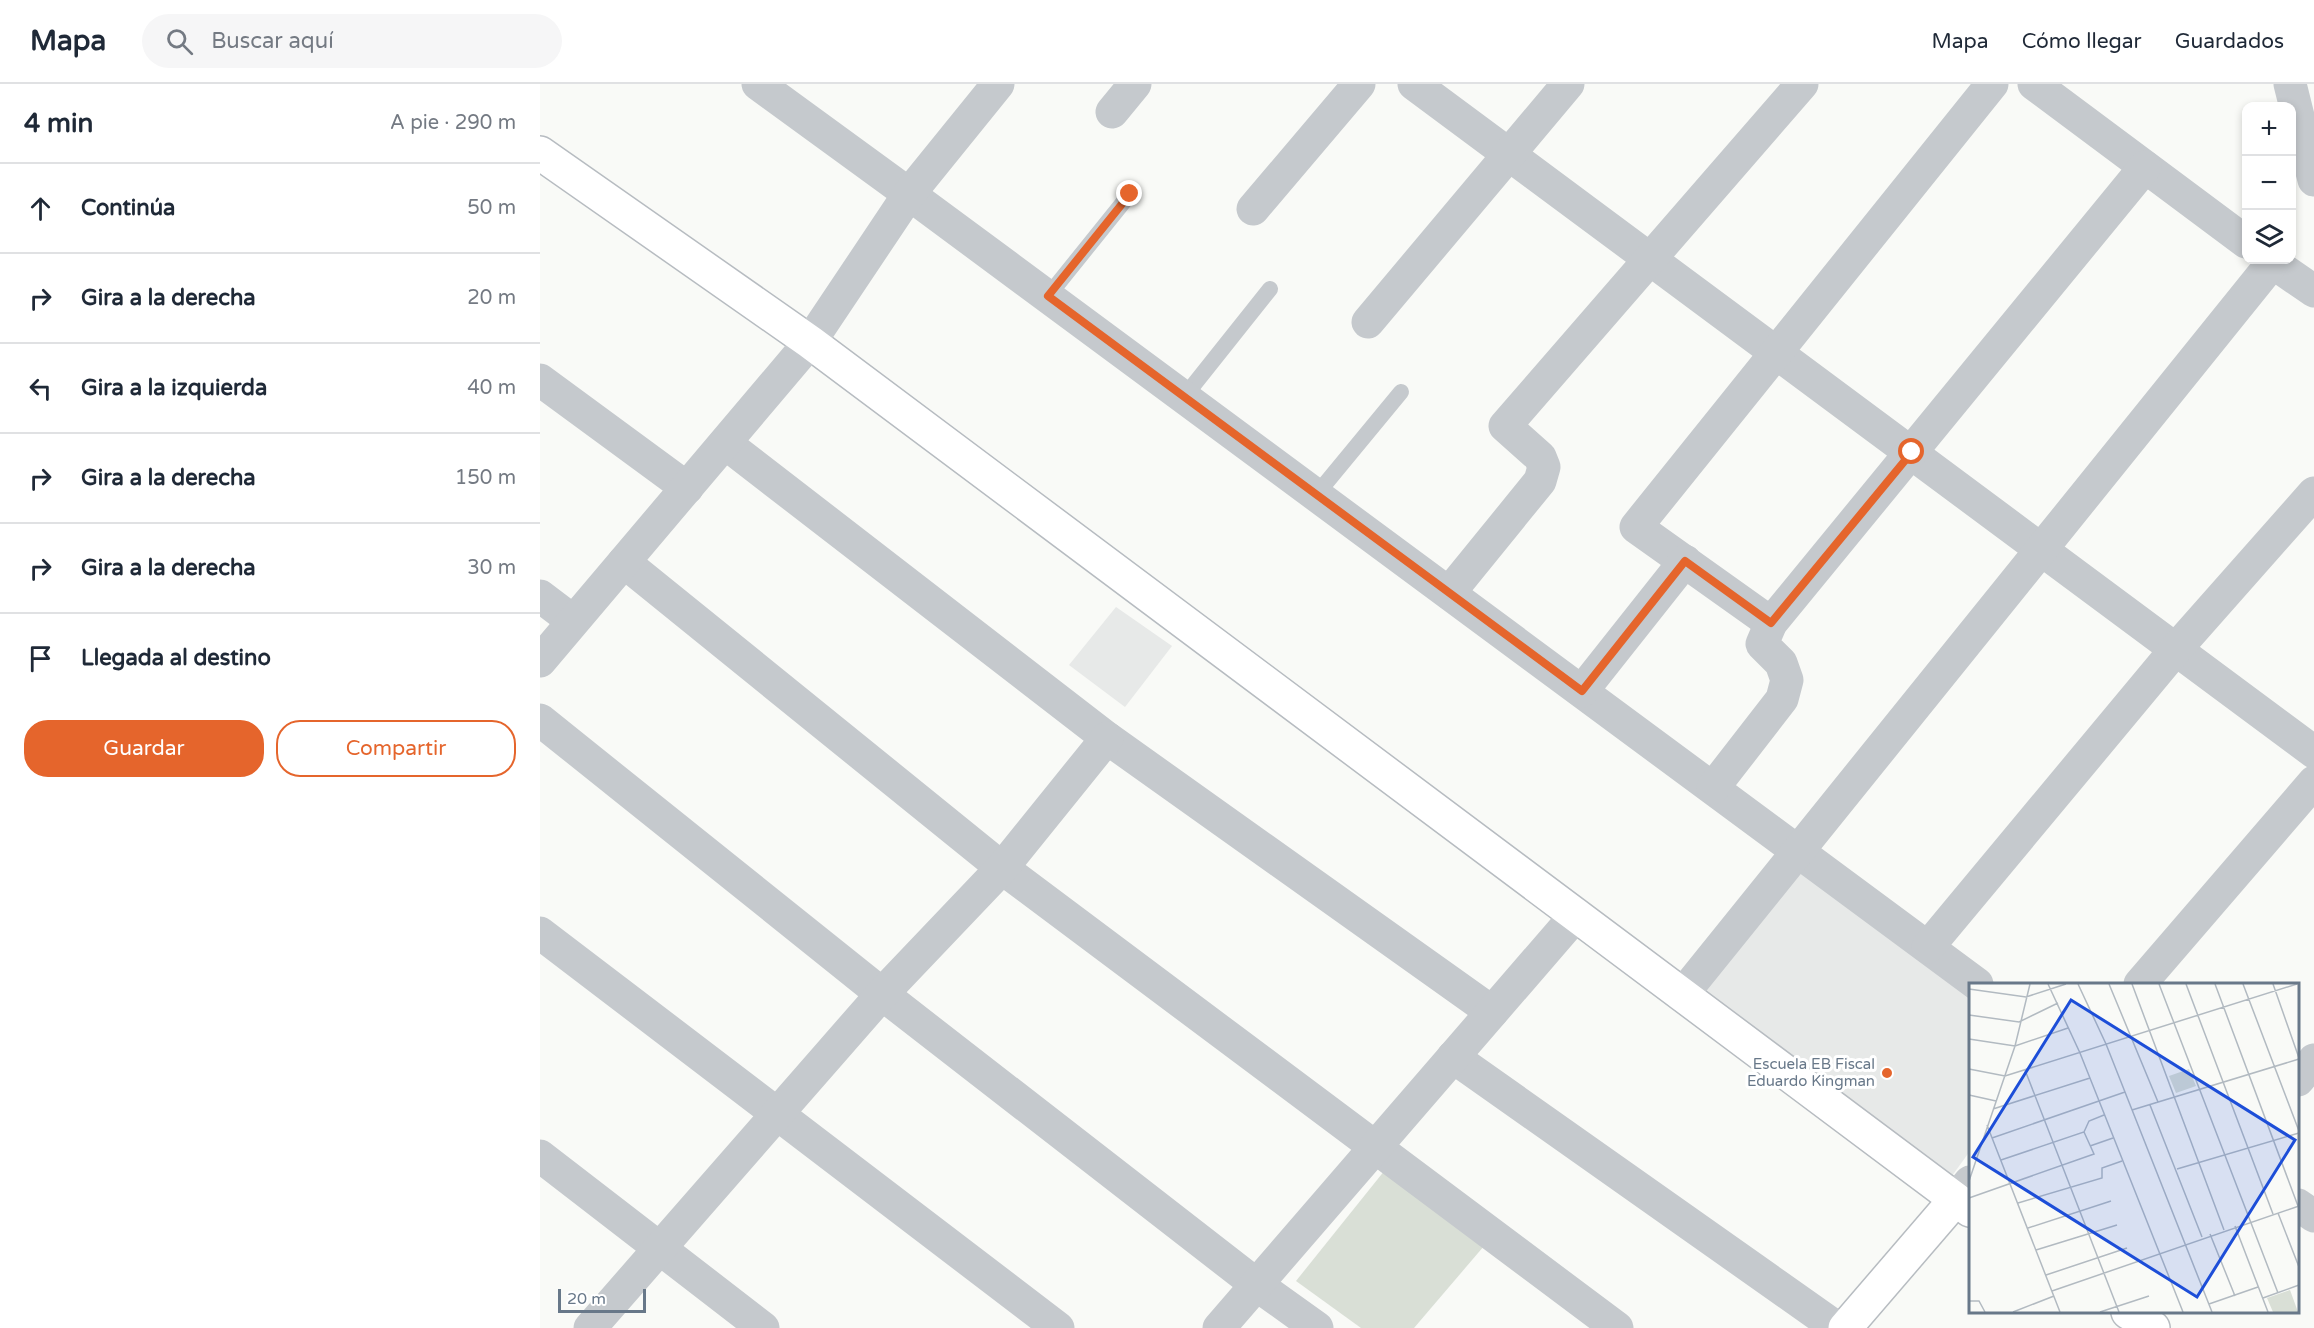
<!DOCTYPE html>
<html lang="es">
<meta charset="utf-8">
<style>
:root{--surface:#fff;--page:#f6f6f7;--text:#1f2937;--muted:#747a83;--line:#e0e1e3;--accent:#e5652c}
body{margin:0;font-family:"Varela Round",sans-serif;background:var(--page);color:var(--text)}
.controls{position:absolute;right:18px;top:18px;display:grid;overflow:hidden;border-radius:12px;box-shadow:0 3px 9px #0003}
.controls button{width:54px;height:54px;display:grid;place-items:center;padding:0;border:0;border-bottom:2px solid var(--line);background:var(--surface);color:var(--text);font:30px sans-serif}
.scale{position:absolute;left:18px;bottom:15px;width:88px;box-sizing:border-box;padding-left:6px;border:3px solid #687889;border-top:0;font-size:16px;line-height:21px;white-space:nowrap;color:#687889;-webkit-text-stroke:4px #fff;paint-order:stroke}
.stop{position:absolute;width:18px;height:18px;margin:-14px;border:4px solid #e5652c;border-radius:50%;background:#fff}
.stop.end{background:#e5652c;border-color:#fff;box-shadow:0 2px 6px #0008}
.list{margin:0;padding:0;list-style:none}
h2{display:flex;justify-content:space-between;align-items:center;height:78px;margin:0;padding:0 24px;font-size:26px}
h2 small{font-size:20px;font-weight:400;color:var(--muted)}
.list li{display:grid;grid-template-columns:39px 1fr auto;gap:18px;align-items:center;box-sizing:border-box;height:90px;padding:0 24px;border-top:2px solid var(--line)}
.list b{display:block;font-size:22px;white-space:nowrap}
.list em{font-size:20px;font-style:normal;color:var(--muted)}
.actions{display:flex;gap:12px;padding:18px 24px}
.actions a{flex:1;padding:14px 0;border:2px solid var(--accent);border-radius:24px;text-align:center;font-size:21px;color:var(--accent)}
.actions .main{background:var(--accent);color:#fff}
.icon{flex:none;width:33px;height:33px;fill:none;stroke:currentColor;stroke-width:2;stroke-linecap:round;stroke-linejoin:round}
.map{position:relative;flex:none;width:1774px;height:1244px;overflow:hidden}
header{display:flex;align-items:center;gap:36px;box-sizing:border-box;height:84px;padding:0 30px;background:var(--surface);border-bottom:2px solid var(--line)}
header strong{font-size:28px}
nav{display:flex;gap:33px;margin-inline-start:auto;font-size:21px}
.search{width:420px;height:54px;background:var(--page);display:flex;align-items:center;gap:15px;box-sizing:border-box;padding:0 21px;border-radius:33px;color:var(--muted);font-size:22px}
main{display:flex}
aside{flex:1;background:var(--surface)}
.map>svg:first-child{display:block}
</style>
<header>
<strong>Mapa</strong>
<div class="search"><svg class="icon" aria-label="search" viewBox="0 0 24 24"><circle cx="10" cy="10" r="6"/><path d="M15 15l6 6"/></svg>Buscar aquí</div>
<nav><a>Mapa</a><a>Cómo llegar</a><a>Guardados</a></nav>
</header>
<main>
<aside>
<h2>4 min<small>A pie · 290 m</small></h2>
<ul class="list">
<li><svg class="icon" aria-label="ahead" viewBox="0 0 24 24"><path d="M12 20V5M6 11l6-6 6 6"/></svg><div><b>Continúa</b></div><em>50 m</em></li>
<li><svg class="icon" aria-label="right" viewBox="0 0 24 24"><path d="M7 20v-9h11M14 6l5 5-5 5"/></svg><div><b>Gira a la derecha</b></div><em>20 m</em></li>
<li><svg class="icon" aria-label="left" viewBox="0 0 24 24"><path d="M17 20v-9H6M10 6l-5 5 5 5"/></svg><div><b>Gira a la izquierda</b></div><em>40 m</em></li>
<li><svg class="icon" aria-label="right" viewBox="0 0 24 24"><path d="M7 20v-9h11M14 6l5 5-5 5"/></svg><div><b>Gira a la derecha</b></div><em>150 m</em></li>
<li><svg class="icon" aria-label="right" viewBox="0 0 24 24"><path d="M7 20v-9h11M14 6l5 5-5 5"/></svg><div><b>Gira a la derecha</b></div><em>30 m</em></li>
<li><svg class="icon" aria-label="arrive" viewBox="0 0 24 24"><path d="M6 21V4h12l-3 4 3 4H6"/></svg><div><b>Llegada al destino</b></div></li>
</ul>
<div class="actions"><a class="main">Guardar</a><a>Compartir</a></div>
</aside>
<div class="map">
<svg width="1774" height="1244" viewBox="0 0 1774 1244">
<rect width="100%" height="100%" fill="#f9faf7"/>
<g fill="#e7e9e8">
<polygon points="576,523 632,562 585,623 529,581"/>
<polygon points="1259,772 1430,900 1430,1067 1409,1096 1156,911"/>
</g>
<polygon fill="#d9dfd6" points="845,1086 944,1162 874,1244 821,1244 756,1197"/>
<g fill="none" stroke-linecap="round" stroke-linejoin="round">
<g stroke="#b7bcc1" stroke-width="36">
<g id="secondary">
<polyline points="0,69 270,258 1430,1126"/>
<polyline points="1588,1228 1613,1244"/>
<polyline points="1305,1244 1415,1116"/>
</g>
</g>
<g stroke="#c5c9cd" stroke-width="16">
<polyline points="508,212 590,110"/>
<polyline points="644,313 730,205"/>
<polyline points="776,411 861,308"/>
</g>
<g stroke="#c5c9cd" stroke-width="33">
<polyline points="218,0 369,110 1437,900"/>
<polyline points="874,0 1774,668"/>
<polyline points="1494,0 1706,158"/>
<polyline points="1750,0 1774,96"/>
<polyline points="572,28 595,0"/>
<polyline points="713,125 819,0"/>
<polyline points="1729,176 1774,207"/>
<polyline points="828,238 1028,0"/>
<polyline points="0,296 147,404"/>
<polyline points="185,359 567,654 952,928"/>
<polyline points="84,478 462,784 1077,1244"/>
<polyline points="909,509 1000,397 1004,383 1000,373 965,342 1262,0"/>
<polyline points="0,512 33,537"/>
<polyline points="1231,539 1096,443 1452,0"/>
<polyline points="0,577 270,258 369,110 458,0"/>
<polyline points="1042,607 1145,477"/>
<polyline points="0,636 342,910 717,1201 777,1244"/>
<polyline points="1173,704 1242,615 1247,596 1241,579 1222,560 1231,539 1605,83"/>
<polyline points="0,849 518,1244"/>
<polyline points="1388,863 1636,565 1774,409"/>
<polyline points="1600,900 1774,698"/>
<polyline points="1142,911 1733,178"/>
<polyline points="913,973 1297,1244"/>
<polyline points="1758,996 1774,976"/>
<polyline points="0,1072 223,1244"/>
<polyline points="1415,1116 1430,1098"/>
<polyline points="1758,1121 1774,1132"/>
<polyline points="50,1244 342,910 462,784 567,654"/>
<polyline points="679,1244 1036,831"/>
</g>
<use href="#secondary" stroke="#fff" stroke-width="33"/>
</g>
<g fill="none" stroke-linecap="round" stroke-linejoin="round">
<polyline stroke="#e5652c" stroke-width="8" points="590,110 508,212 1042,607 1145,477 1231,539 1372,368"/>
</g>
<circle fill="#e5652c" stroke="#fff" stroke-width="2" cx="1347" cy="989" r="6"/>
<g text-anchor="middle" stroke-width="6" stroke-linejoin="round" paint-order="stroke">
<g font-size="15" fill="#687889" stroke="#fff" text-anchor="end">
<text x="1335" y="985">Escuela EB Fiscal<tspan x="1335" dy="17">Eduardo Kingman</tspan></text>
</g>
</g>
<g transform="translate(1429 899)">
<rect width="330" height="330" fill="#f9faf7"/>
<path d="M220,86L227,103L207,110L200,93ZM321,307L329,329H304L298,315Z" fill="#d9dfd6"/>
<path fill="none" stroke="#b2bac1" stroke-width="1.5" d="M79,1L111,70L214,329M109,1L137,61L243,329M140,1L189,119M163,1L255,247M190,1L309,310M217,1L304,231M246,1L329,223M274,1L330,148M304,1L330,75M0,6L57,14L97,1M0,32L50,39L89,20M0,56L46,63L99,45M0,86L36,93L328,1M56,87L150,329M0,112L27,118M181,122L233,254M24,126L121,95M163,127L330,76M18,142L91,329M23,155L156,109M121,163L144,155M32,177L115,149L120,138L135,132M208,186L330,150M0,198L46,63L61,1M0,215L125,171L115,149M49,220L133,195V185L153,178M309,230L330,284M266,243L299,329M59,245L142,218M241,251L266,313M67,267L148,242M77,292L158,265M83,308L330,223M294,315L330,302M0,318H10L16,329M240,321L289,304M44,329L85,313M131,329L180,313"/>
<path fill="#1d4ed8" fill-opacity="0.15" stroke="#1d4ed8" stroke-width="3" d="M102,17L326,157L228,314L4,174Z"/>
<rect width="330" height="330" fill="none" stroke="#687889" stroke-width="3"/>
</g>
</svg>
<div class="controls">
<button>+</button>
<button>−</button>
<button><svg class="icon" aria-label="layers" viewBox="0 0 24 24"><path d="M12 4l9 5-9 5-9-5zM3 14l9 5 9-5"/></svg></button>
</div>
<div class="scale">20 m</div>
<div class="stop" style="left:1372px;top:368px"></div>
<div class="stop end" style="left:590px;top:110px"></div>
</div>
</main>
